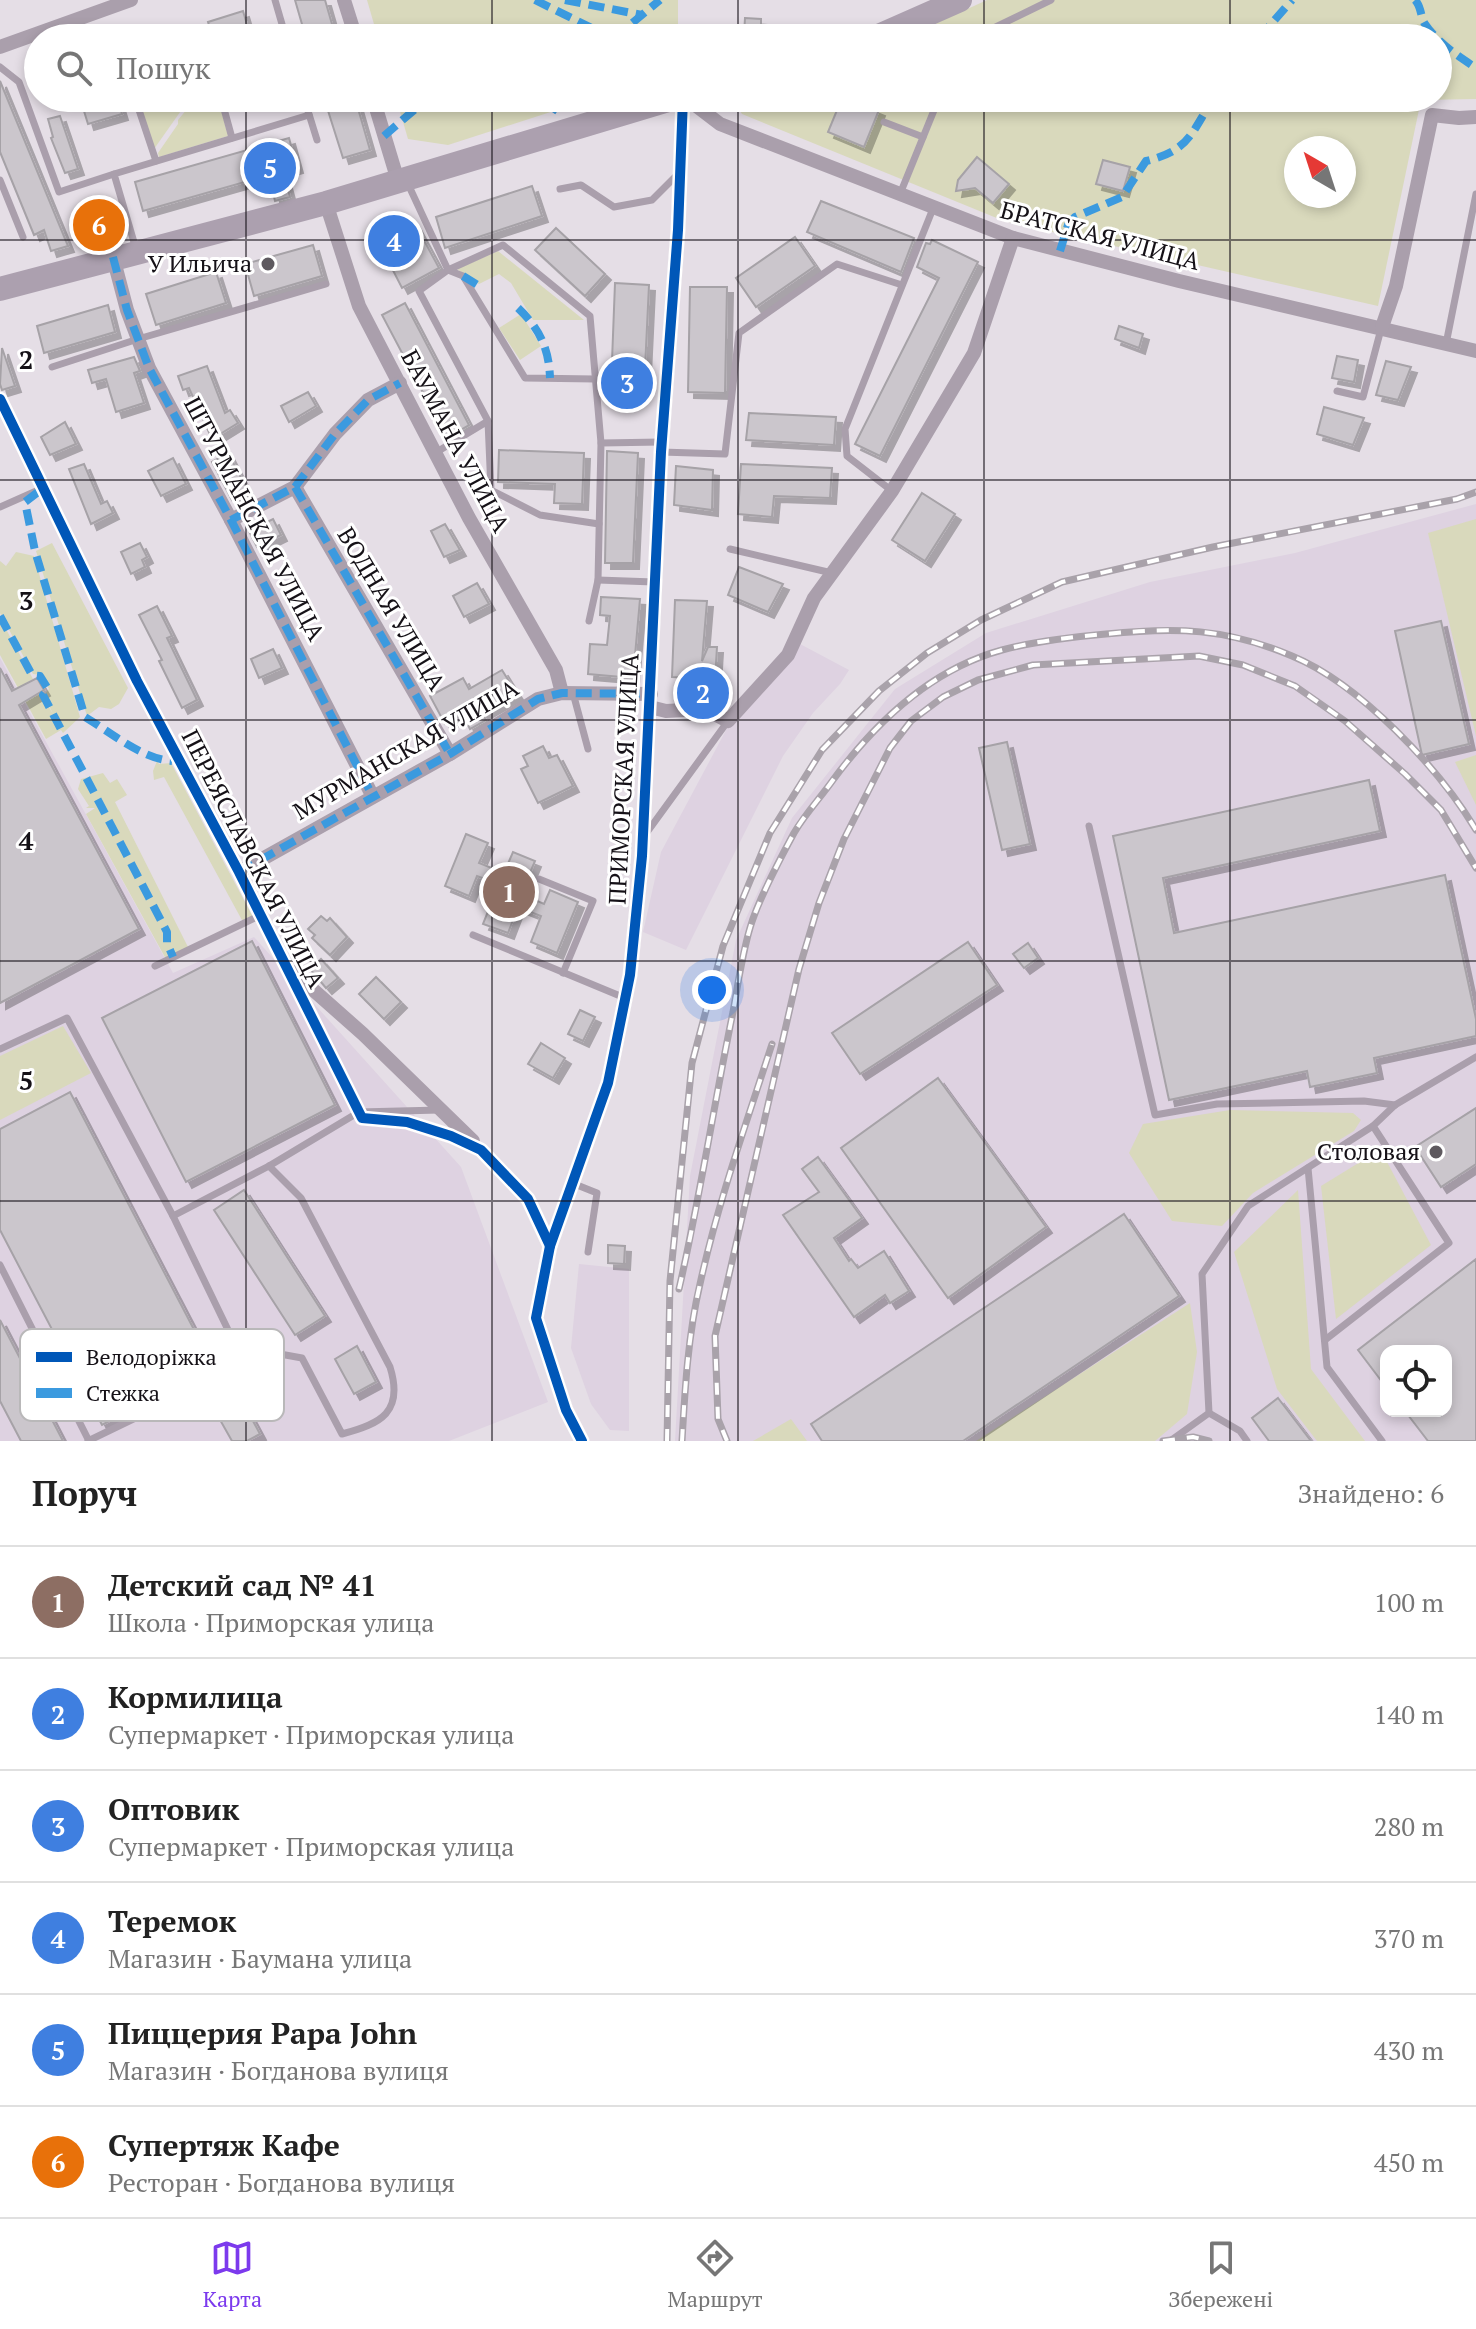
<!DOCTYPE html>
<html lang="uk">
<meta charset="utf-8">
<style>
:root{--surface:#fff;--page:#f6f6f6;--text:#222;--muted:#767676;--line:#e0e0e0;--accent:#7c3aed}
body{margin:0;font-family:"PT Serif",serif;background:var(--page);color:var(--text)}
.controls{position:absolute;right:24px;bottom:24px;display:grid;overflow:hidden;border-radius:16px;box-shadow:0 4px 12px #0003}
.controls button{width:72px;height:72px;display:grid;place-items:center;padding:0;border:0;border-bottom:2px solid var(--line);background:var(--surface);color:var(--text);font:40px sans-serif}
.compass{position:absolute;left:1284px;top:136px;width:72px;height:72px;border-radius:50%;background:var(--surface);box-shadow:0 4px 12px #0003;rotate:321deg}
.you{position:absolute;left:712px;top:990px;width:28px;height:28px;margin:-20px;border:6px solid #fff;border-radius:50%;background:#1a73e8;box-shadow:0 0 0 12px #1a73e833}
.badge{display:grid;place-items:center;width:52px;height:52px;border-radius:50%;background:var(--accent);color:#fff;font-size:26px;font-weight:700}
.pin{position:absolute;translate:-50% -50%;border:4px solid #fff;box-shadow:0 2px 8px #0006}
.list{margin:0;padding:0;list-style:none}
h2{display:flex;justify-content:space-between;align-items:center;height:104px;margin:0;padding:0 32px;font-size:34px}
h2 small{font-size:26px;font-weight:400;color:var(--muted)}
.list li{display:grid;grid-template-columns:52px 1fr auto;gap:24px;align-items:center;box-sizing:border-box;height:112px;padding:0 32px;border-top:2px solid var(--line)}
.list b{display:block;font-size:30px;white-space:nowrap}
.list p{margin:0;font-size:26px;white-space:nowrap;color:var(--muted)}
.list em{font-size:26px;font-style:normal;color:var(--muted)}
.icon{flex:none;width:44px;height:44px;fill:none;stroke:currentColor;stroke-width:2;stroke-linecap:round;stroke-linejoin:round}
.map{position:relative;flex:none;width:1476px;height:1441px;overflow:hidden}
.search{position:absolute;background:var(--surface);box-shadow:0 4px 12px #0003;left:24px;right:24px;top:24px;height:88px;display:flex;align-items:center;gap:20px;box-sizing:border-box;padding:0 28px;border-radius:44px;color:var(--muted);font-size:30px}
.sheet{height:776px;background:var(--surface)}
nav{display:flex;justify-content:space-around;align-items:center;box-sizing:border-box;height:112px;border-top:2px solid var(--line);background:var(--surface);font-size:22px;color:var(--muted)}
nav a{display:grid;justify-items:center;gap:4px}
nav .on{color:var(--accent)}
.map>svg:first-child{display:block}
</style>
<div class="map">
<svg width="1476" height="1441" viewBox="0 0 1476 1441">
<defs>
<filter id="shadow"><feDropShadow dx="6" dy="6" stdDeviation="0" flood-color="#0004"/></filter>
</defs>
<rect width="100%" height="100%" fill="#e5dee6"/>
<g fill="#ded2e1" fill-rule="evenodd">
<path d="M1476,504V1441H675L690,1176L736,940L792,818L895,689L986,633L1150,582L1295,553ZM1386,1351H1446V1411H1386Z"/>
<polygon points="800,644 849,670 840,684 813,713 783,756 686,950 643,932 661,852 740,704"/>
<polygon points="0,658 173,973 254,937 461,1167 548,1402 449,1441 0,1441"/>
<polygon points="579,1264 629,1269 629,1431 610,1430 591,1404 571,1348"/>
</g>
<g fill="#d9d9bc" fill-rule="evenodd">
<polygon points="367,0 678,0 678,38 378,38"/>
<path d="M987,0H1476V99L1421,100L1378,306L1004,221L742,114L733,101L737,98H1438V38H904ZM1296,148H1344V196H1296Z"/>
<polygon points="165,98 190,98 154,149 139,104"/>
<polygon points="196,98 218,98 228,136 159,157 158,153 178,124 178,120"/>
<polygon points="396,98 594,98 448,145 408,139"/>
<polygon points="498,251 584,320 533,320 511,283 499,274 479,284 457,269"/>
<polygon points="521,314 541,346 520,360 499,328"/>
<polygon points="1476,519 1476,736 1428,533"/>
<polygon points="52,543 128,688 119,704 111,709 99,707 87,716 36,551"/>
<polygon points="16,552 34,556 80,717 63,733 61,730 46,739 0,655 0,618 33,679 24,684 31,698 41,693 53,714 44,695 49,689 41,675 33,674 0,613 0,561 6,566"/>
<polygon points="1476,755 1476,805 1455,762"/>
<polygon points="157,761 159,764 171,763 253,917 243,922 164,777 154,780 153,771"/>
<polygon points="103,773 110,783 117,779 127,795 115,802 189,949 166,959 86,814 95,808 86,808 89,806 78,789 81,779"/>
<polygon points="63,1026 91,1073 0,1120 0,1056"/>
<polygon points="1230,1110 1353,1113 1361,1120 1354,1131 1253,1193 1222,1226 1172,1221 1129,1153 1143,1124"/>
<polygon points="1365,1159 1386,1160 1431,1245 1336,1319 1321,1186"/>
<polygon points="1298,1190 1311,1369 1365,1441 1317,1441 1277,1389 1234,1252"/>
<polygon points="1190,1303 1197,1352 1187,1414 1155,1441 976,1441"/>
<polygon points="791,1419 807,1441 753,1441"/>
</g>
<g fill="#cbc6cc" stroke="#a6a2a7" stroke-width="2" filter="url(#shadow)">
<polygon points="295,0 325,0 336,38 306,38"/>
<polygon points="243,11 251,38 213,38 208,22"/>
<polygon points="745,18 761,19 761,36 744,35"/>
<polygon points="0,81 68,246 51,251 44,230 34,235 0,152"/>
<polygon points="80,98 117,98 122,114 88,124"/>
<polygon points="324,98 355,98 370,150 343,158"/>
<polygon points="842,98 849,98 879,110 864,147 828,132"/>
<polygon points="60,116 78,169 65,173 51,138 53,137 48,119"/>
<polygon points="289,138 297,167 283,171 290,197 275,201 269,175 143,211 135,182"/>
<polygon points="977,157 1009,184 993,203 975,188 956,191 958,180"/>
<polygon points="1103,160 1130,167 1123,191 1096,184"/>
<polygon points="532,186 542,216 445,248 436,217"/>
<polygon points="821,201 914,238 901,272 807,232"/>
<polygon points="106,211 113,232 86,240 83,228 89,226 87,217"/>
<polygon points="414,222 439,268 402,288 378,241"/>
<polygon points="556,228 605,274 585,296 535,250"/>
<polygon points="795,237 815,266 756,307 736,278"/>
<polygon points="932,240 978,262 880,456 855,444 939,278 917,267 926,243 930,244"/>
<polygon points="313,245 322,276 254,296 245,264"/>
<polygon points="216,272 226,303 156,325 146,294"/>
<polygon points="615,283 649,285 644,389 611,387"/>
<polygon points="690,287 727,287 725,393 688,392"/>
<polygon points="405,303 469,425 447,438 382,315"/>
<polygon points="108,305 115,332 44,353 37,326"/>
<polygon points="1119,326 1143,334 1139,348 1115,339"/>
<polygon points="2,348 15,386 2,390 0,384"/>
<polygon points="1337,356 1358,360 1354,382 1332,378"/>
<polygon points="134,357 140,371 134,373 144,403 116,412 106,379 92,383 88,370"/>
<polygon points="1386,361 1411,367 1398,400 1376,395"/>
<polygon points="207,366 225,413 230,410 238,423 212,439 189,388 183,390 178,376"/>
<polygon points="308,392 316,406 289,422 281,406"/>
<polygon points="1324,407 1364,418 1353,445 1317,434"/>
<polygon points="749,413 836,417 834,445 746,440"/>
<polygon points="65,422 76,444 50,455 41,437"/>
<polygon points="499,450 584,453 582,504 554,503 555,484 498,482"/>
<polygon points="607,451 638,453 633,563 605,563"/>
<polygon points="228,453 248,491 232,500 212,462"/>
<polygon points="173,458 186,484 161,496 148,471"/>
<polygon points="84,464 101,504 107,501 113,513 91,524 69,469"/>
<polygon points="741,464 832,468 830,498 774,496 772,517 738,514"/>
<polygon points="676,466 713,470 712,510 674,505"/>
<polygon points="922,493 955,514 925,561 892,540"/>
<polygon points="273,519 281,535 257,547 249,531"/>
<polygon points="445,524 460,550 444,557 431,531"/>
<polygon points="140,543 147,557 142,560 145,567 131,574 121,552"/>
<polygon points="739,567 783,584 768,612 728,595"/>
<polygon points="477,583 489,604 464,617 453,596"/>
<polygon points="601,597 640,599 633,678 588,674 590,644 607,645 610,616 600,615"/>
<polygon points="675,600 707,601 702,661 708,647 717,647 715,679 672,677"/>
<polygon points="157,606 172,636 167,638 197,700 182,708 159,661 162,660 139,615"/>
<polygon points="1441,621 1469,744 1422,755 1395,631"/>
<polygon points="273,649 282,668 259,678 251,659"/>
<polygon points="0,668 12,691 37,678 44,690 19,705 139,929 0,1003"/>
<polygon points="502,670 517,694 482,714 486,720 470,729 463,715 445,724 430,696 463,678 469,689"/>
<polygon points="1007,742 1030,844 1002,850 979,748"/>
<polygon points="543,746 549,758 557,755 573,786 538,803 521,769 528,766 523,756"/>
<polygon points="1369,780 1380,831 1163,878 1174,933 1445,875 1476,1019 1476,1036 1374,1058 1377,1073 1310,1087 1307,1071 1169,1100 1113,836"/>
<polygon points="466,834 488,843 479,863 504,873 513,852 535,861 521,894 544,904 550,890 578,902 557,953 531,942 541,916 518,907 508,933 483,924 499,884 477,876 469,896 445,886"/>
<polygon points="321,916 327,921 330,918 347,937 330,955 312,938 315,935 308,929"/>
<polygon points="252,941 335,1105 186,1182 102,1018"/>
<polygon points="968,942 997,985 860,1074 832,1033"/>
<polygon points="1028,943 1038,958 1024,968 1013,954"/>
<polygon points="321,959 338,978 326,988 310,969"/>
<polygon points="376,977 401,1002 384,1019 359,994"/>
<polygon points="580,1010 595,1017 583,1041 568,1034"/>
<polygon points="541,1043 565,1058 553,1078 528,1064"/>
<polygon points="938,1078 1046,1227 948,1298 841,1148"/>
<polygon points="70,1092 213,1366 102,1425 0,1230 0,1129"/>
<polygon points="1476,1108 1476,1164 1441,1187 1415,1147"/>
<polygon points="818,1157 862,1218 834,1238 849,1261 851,1259 858,1268 884,1251 909,1291 890,1303 885,1295 854,1317 783,1215 819,1192 802,1169"/>
<polygon points="244,1190 325,1316 295,1335 214,1210"/>
<polygon points="1124,1214 1179,1296 963,1441 822,1441 811,1424"/>
<polygon points="608,1245 625,1246 624,1264 608,1263"/>
<polygon points="1476,1259 1476,1441 1428,1441 1405,1411 1446,1411 1446,1351 1386,1351 1386,1387 1358,1350"/>
<polygon points="0,1320 63,1441 21,1441 0,1401"/>
<polygon points="357,1346 376,1382 354,1394 335,1359"/>
<polygon points="240,1397 260,1434 247,1441 232,1441 215,1411"/>
<polygon points="1278,1398 1311,1441 1269,1441 1252,1418"/>
</g>
<g fill="none" stroke-linecap="round" stroke-linejoin="round">
<g stroke="#aa9fac" stroke-width="7">
<polyline points="275,0 286,38"/>
<polyline points="973,38 1051,0"/>
<polyline points="0,67 19,82 59,192 114,174"/>
<polyline points="135,98 156,161"/>
<polyline points="221,98 232,138"/>
<polyline points="304,98 317,140"/>
<polyline points="136,103 157,98"/>
<polyline points="884,122 923,137"/>
<polyline points="0,180 23,237"/>
<polyline points="408,184 448,270 419,291 488,421"/>
<polyline points="560,189 581,185 614,207 652,200 678,174"/>
<polyline points="900,194 939,98"/>
<polyline points="136,249 114,174 309,115"/>
<polyline points="448,270 503,245 590,316 601,443"/>
<polyline points="448,270 463,276 525,378 595,379"/>
<polyline points="1446,344 1476,194"/>
<polyline points="52,367 138,339 326,284"/>
<polyline points="1337,391 1363,397 1381,329"/>
<polyline points="661,452 725,454 739,333 837,264 902,285"/>
<polyline points="435,453 488,421 491,490 540,515 599,524"/>
<polyline points="892,491 847,456 845,429 934,206"/>
<polyline points="0,507 43,488"/>
<polyline points="730,549 832,573"/>
<polyline points="598,580 654,582"/>
<polyline points="589,621 598,580 601,443 661,442"/>
<polyline points="573,693 588,749"/>
<polyline points="1089,826 1155,1115 1217,1104 1364,1101 1395,1105"/>
<polyline points="645,835 728,721"/>
<polyline points="539,879 593,901 563,973"/>
<polyline points="473,935 625,998"/>
<polyline points="155,966 261,915"/>
<polyline points="0,1049 67,1018 173,1216 269,1166 359,1112 440,1110"/>
<polyline points="1308,1168 1327,1367 1382,1441"/>
<polyline points="572,1183 597,1193 588,1252"/>
<polyline points="0,1265 89,1441"/>
<polyline points="1325,1340 1449,1243 1373,1126"/>
<path d="M245,1365L280,1354L302,1358L342,1434C381,1424 404,1412 390,1367L301,1198L269,1166"/>
<polyline points="1209,1413 1240,1431 1247,1441"/>
<polyline points="88,1441 245,1365 173,1216"/>
<polyline points="1170,1441 1209,1413 1202,1274 1248,1206 1373,1126 1395,1105 1476,1057"/>
</g>
<g stroke="#aa9fac" stroke-width="14">
<polyline points="344,0 356,38"/>
<polyline points="0,47 131,0"/>
<polyline points="373,98 398,181"/>
<polyline points="686,98 720,124 1013,238 1179,281 1476,351"/>
<polyline points="326,203 359,306 469,518 556,670 562,693"/>
<polyline points="113,257 127,310 149,368 231,520 372,795"/>
<polyline points="1382,327 1396,286 1432,115 1459,118 1476,117"/>
<polyline points="0,399 137,681 239,872 362,1118 407,1122 451,1136 481,1150 528,1199 550,1246"/>
<polyline points="295,487 335,434 368,400 400,383"/>
<polyline points="231,520 295,487 450,754"/>
<polyline points="650,707 666,711 705,709 728,721 788,655 814,598 892,491 974,353 1013,238"/>
<polyline points="239,872 450,754 538,699 562,693 651,694"/>
<polyline points="293,972 363,1034 473,1141"/>
<polyline points="582,1441 566,1410 536,1318 550,1246 608,1083 630,975 642,856 661,452 678,230 683,98"/>
</g>
<g stroke="#aca0af" stroke-width="24">
<polyline points="874,38 960,0"/>
<polyline points="0,289 326,203 675,98"/>
</g>
<g stroke="#a9a2aa" stroke-width="7">
<g id="rail">
<path d="M679,1289C700,1197 714,1104 733,1012C738,984 742,955 750,928C757,903 781,857 794,833C805,814 821,797 833,780C875,723 932,669 1002,650C1036,641 1071,637 1106,634C1176,627 1226,628 1292,656C1360,684 1439,768 1476,830"/>
<polyline points="667,1441 670,1281 692,1063 723,946 770,833 822,750 879,691 927,653 981,620 1062,582 1213,547 1457,499 1476,492"/>
<path d="M682,1441C685,1388 688,1335 700,1284C718,1202 746,1124 772,1044"/>
<polyline points="727,1441 718,1419 715,1336 799,969 819,903 844,839 890,748 911,721 943,697 978,680 1033,665 1199,656 1243,665 1295,686 1345,721 1405,774 1441,810 1476,868"/>
<polyline points="1163,1441 1193,1437 1209,1441"/>
</g>
</g>
<use href="#rail" stroke="#fff" stroke-width="4" stroke-dasharray="12" stroke-linecap="butt"/>
<g stroke="#3b9adf" stroke-width="8" stroke-dasharray="16 8" stroke-linecap="butt">
<polyline points="535,0 612,38"/>
<polyline points="565,0 642,15"/>
<path d="M1415,0C1422,7 1420,17 1425,24C1438,43 1458,56 1476,68"/>
<polyline points="614,38 660,0"/>
<polyline points="1259,38 1292,0"/>
<polyline points="552,112 562,98"/>
<polyline points="384,136 428,98"/>
<path d="M1060,251L1068,225L1075,217L1122,197L1146,161C1191,150 1191,132 1214,98"/>
<polyline points="113,257 127,310 149,368 231,520 372,795"/>
<polyline points="463,276 481,287"/>
<path d="M518,308C540,329 549,349 550,378"/>
<polyline points="295,487 335,434 368,400 400,383"/>
<path d="M38,492L25,502L35,551L85,717C110,732 142,759 172,761"/>
<polyline points="231,520 295,487 450,754"/>
<polyline points="0,616 32,675 40,676 48,689 43,695 167,932 167,943 173,957"/>
<polyline points="239,872 450,754 538,699 562,693 651,694"/>
</g>
<g stroke="#fff" stroke-width="15">
<g id="cycleway">
<polyline points="0,399 137,681 239,872 362,1118 407,1122 451,1136 481,1150 528,1199 550,1246"/>
<polyline points="582,1441 566,1410 536,1318 550,1246 608,1083 630,975 642,856 661,452 678,230 683,98"/>
</g>
</g>
<use href="#cycleway" stroke="#0057b8" stroke-width="10"/>
</g>
<path fill="none" stroke="#151117" stroke-width="2" stroke-opacity="0.55" d="M246,0V38M492,0V38M738,0V38M984,0V38M1230,0V38M246,98V1441M492,98V1441M738,98V1441M984,98V1441M1230,98V1441M0,240H1476M0,480H1476M0,720H1476M0,961H1476M0,1201H1476"/>
<g fill="#5e595f" stroke="#fff" stroke-width="3">
<circle cx="268" cy="264" r="8"/>
<circle cx="1436" cy="1152" r="8"/>
</g>
<g text-anchor="middle" stroke-width="6" stroke-linejoin="round" paint-order="stroke">
<g font-size="24" fill="#151117" stroke="#fff">
<text transform="translate(1100 236) rotate(15)" y="8">БРАТСКАЯ УЛИЦА</text>
<text transform="translate(455 441) rotate(62)" y="8">БАУМАНА УЛИЦА</text>
<text transform="translate(254 519) rotate(62)" y="8">ШТУРМАНСКАЯ УЛИЦА</text>
<text transform="translate(391 609) rotate(59)" y="8">ВОДНАЯ УЛИЦА</text>
<text transform="translate(406 750) rotate(-30)" y="8">МУРМАНСКАЯ УЛИЦА</text>
<text transform="translate(624 779) rotate(-87)" y="8">ПРИМОРСКАЯ УЛИЦА</text>
<text transform="translate(253 859) rotate(63)" y="8">ПЕРЕЯСЛАВСКАЯ УЛИЦА</text>
</g>
<g font-size="24" fill="#151117" stroke="#fff" text-anchor="end">
<text x="252" y="272">У Ильича</text>
<text x="1420" y="1160">Столовая</text>
</g>
</g>
<rect x="20" y="1329" width="264" height="92" rx="12" fill="#fff" stroke="#b9b8b9" stroke-width="2"/>
<rect x="36" y="1352" width="36" height="10" fill="#0057b8"/>
<rect x="36" y="1388" width="36" height="10" fill="#3b9adf"/>
<g font-size="22" fill="#151117">
<text x="86" y="1365">Велодоріжка</text>
<text x="86" y="1401">Стежка</text>
</g>
<g font-size="26" text-anchor="middle" font-weight="bold" fill="#151117" stroke="#fff" stroke-width="6" stroke-linejoin="round" paint-order="stroke">
<text x="26" y="369">2</text>
<text x="26" y="610">3</text>
<text x="26" y="850">4</text>
<text x="26" y="1090">5</text>
</g>
</svg>
<div class="controls">
<button><svg class="icon" aria-label="locate" viewBox="0 0 24 24"><circle cx="12" cy="12" r="6"/><path d="M12 2v4M12 18v4M2 12h4M18 12h4"/></svg></button>
</div>
<svg class="compass" viewBox="-18 -18 36 36"><path d="M0-13l5 13h-10z" fill="#e53935"/><path d="M0 13l5-13h-10z" fill="#767676"/></svg>
<div class="you"></div>
<div class="pin badge" style="left:509px;top:892px;background:#8d6e63">1</div>
<div class="pin badge" style="left:703px;top:693px;background:#3f7fe0">2</div>
<div class="pin badge" style="left:627px;top:383px;background:#3f7fe0">3</div>
<div class="pin badge" style="left:394px;top:241px;background:#3f7fe0">4</div>
<div class="pin badge" style="left:270px;top:168px;background:#3f7fe0">5</div>
<div class="pin badge" style="left:99px;top:225px;background:#e8710a">6</div>
<div class="search"><svg class="icon" aria-label="search" viewBox="0 0 24 24"><circle cx="10" cy="10" r="6"/><path d="M15 15l6 6"/></svg>Пошук</div>
</div>
<section class="sheet">
<h2>Поруч<small>Знайдено: 6</small></h2>
<ul class="list">
<li><span class="badge" style="background:#8d6e63">1</span><div><b>Детский сад № 41</b><p>Школа · Приморская улица</p></div><em>100 m</em></li>
<li><span class="badge" style="background:#3f7fe0">2</span><div><b>Кормилица</b><p>Супермаркет · Приморская улица</p></div><em>140 m</em></li>
<li><span class="badge" style="background:#3f7fe0">3</span><div><b>Оптовик</b><p>Супермаркет · Приморская улица</p></div><em>280 m</em></li>
<li><span class="badge" style="background:#3f7fe0">4</span><div><b>Теремок</b><p>Магазин · Баумана улица</p></div><em>370 m</em></li>
<li><span class="badge" style="background:#3f7fe0">5</span><div><b>Пиццерия Papa John</b><p>Магазин · Богданова вулиця</p></div><em>430 m</em></li>
<li><span class="badge" style="background:#e8710a">6</span><div><b>Супертяж Кафе</b><p>Ресторан · Богданова вулиця</p></div><em>450 m</em></li>
</ul>
</section>
<nav>
<a class="on"><svg class="icon" aria-label="map" viewBox="0 0 24 24"><path d="M3 6l6-2 6 2 6-2v14l-6 2-6-2-6 2zM9 4v14M15 6v14"/></svg>Карта</a>
<a><svg class="icon" aria-label="directions" viewBox="0 0 24 24"><path d="M12 3l9 9-9 9-9-9zM9 14v-3h6M13 9l2 2-2 2"/></svg>Маршрут</a>
<a><svg class="icon" aria-label="saved" viewBox="0 0 24 24"><path d="M7 4h10v16l-5-4-5 4z"/></svg>Збережені</a>
</nav>
